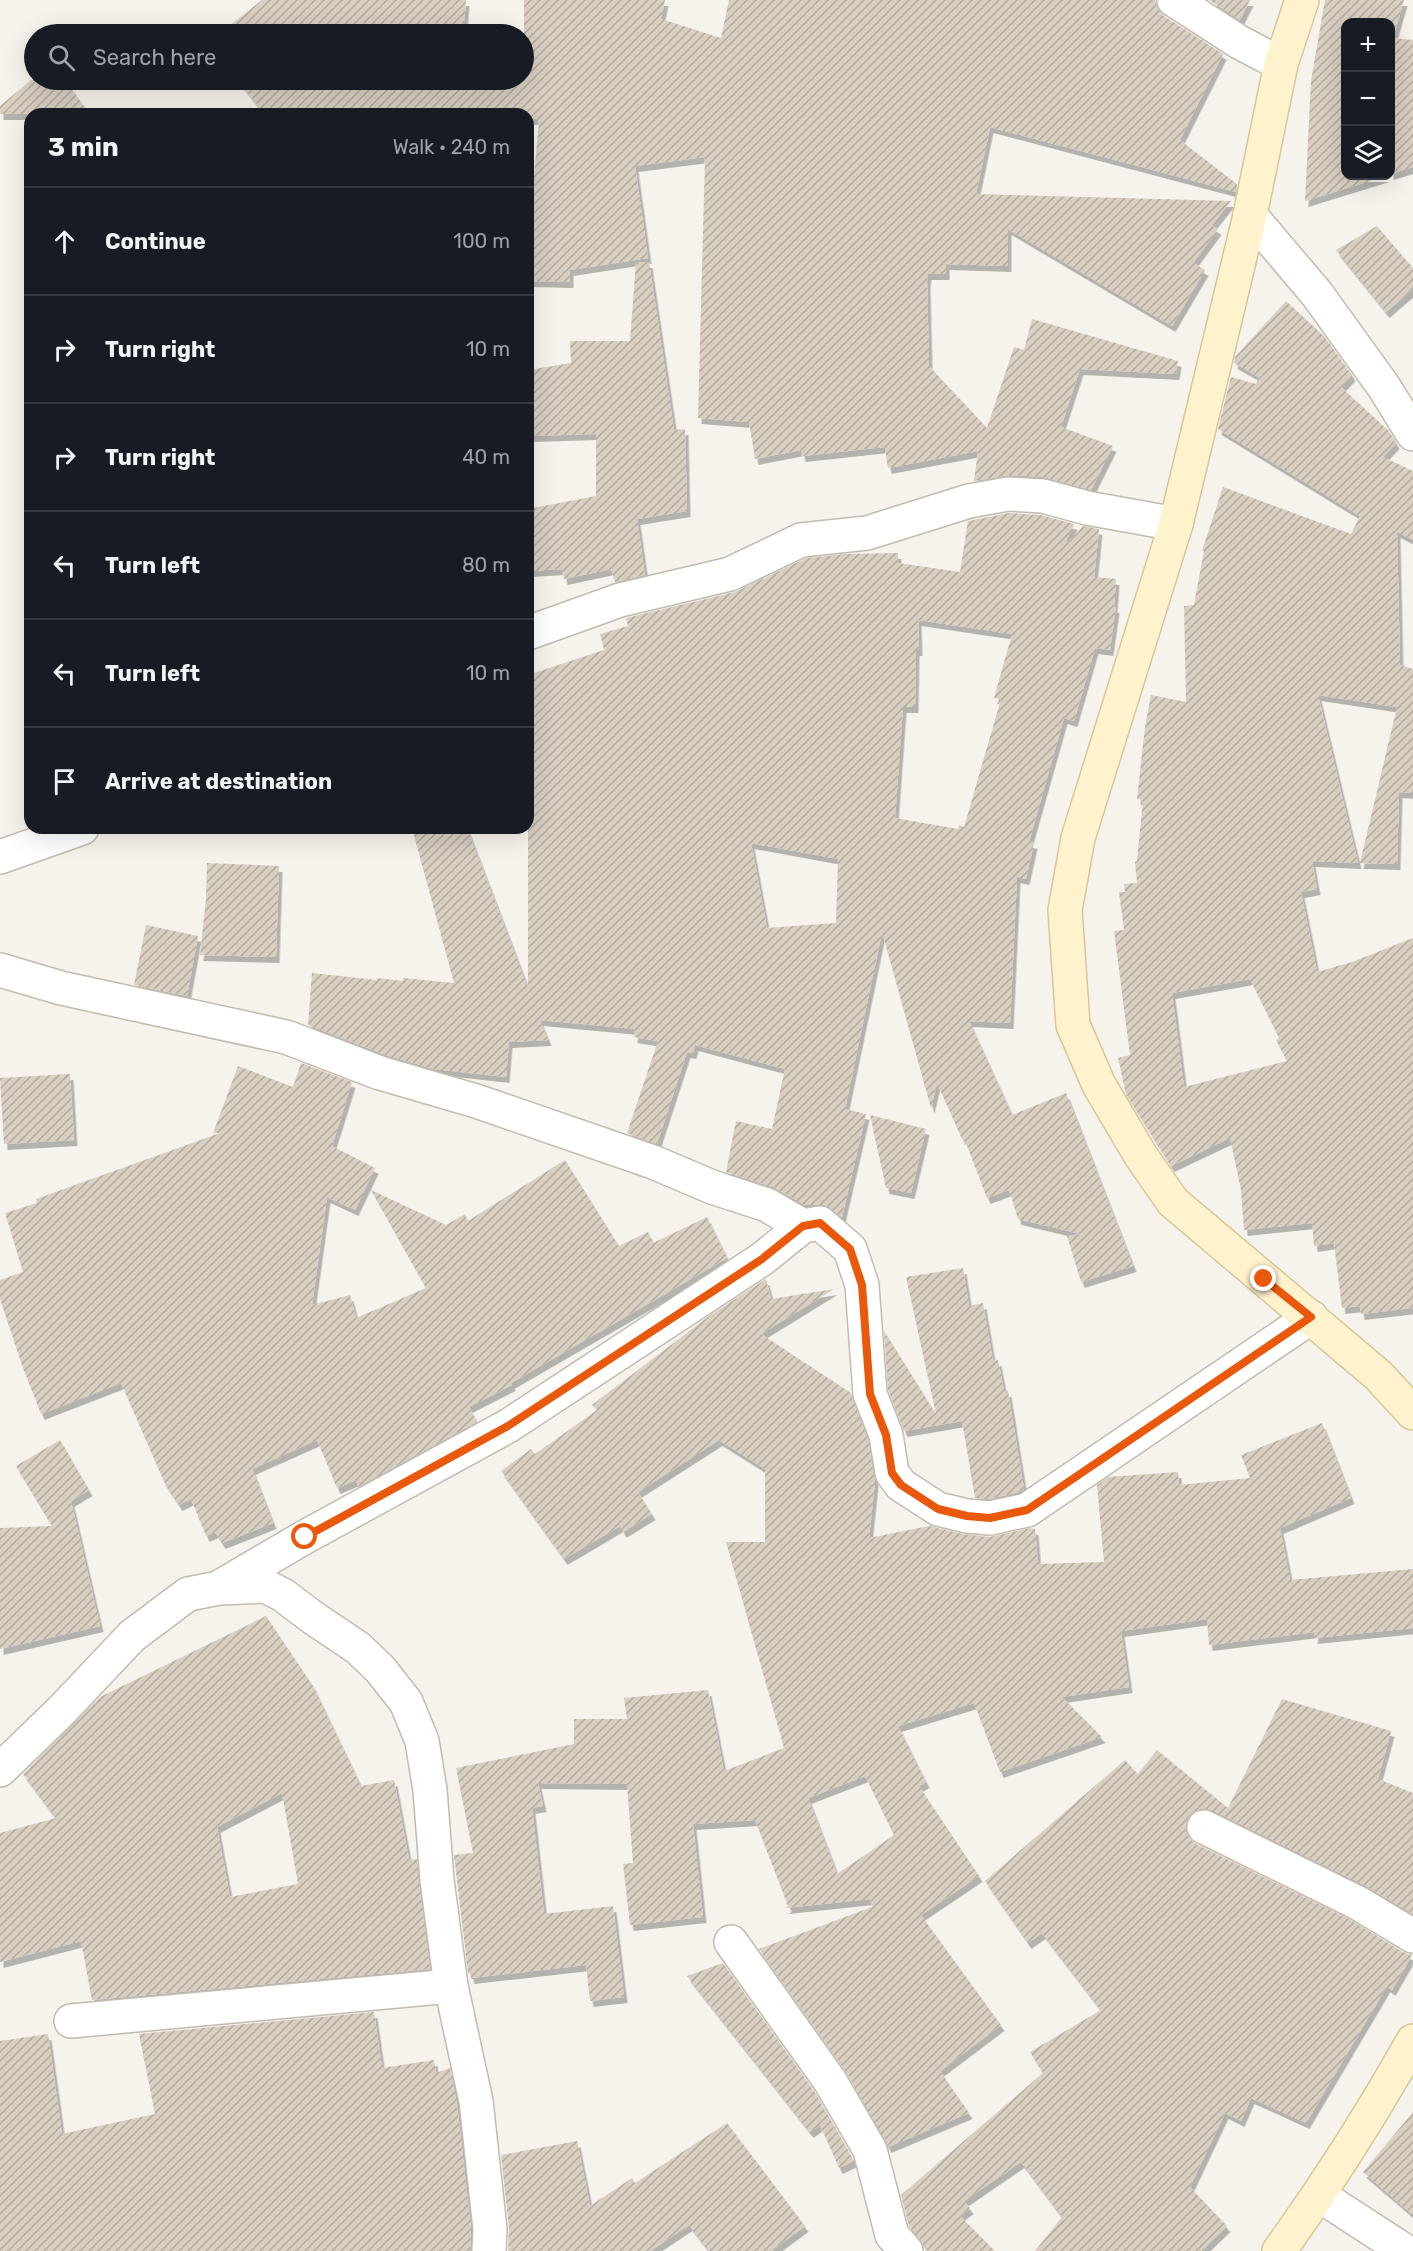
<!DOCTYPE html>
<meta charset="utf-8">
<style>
:root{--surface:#171b24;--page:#242831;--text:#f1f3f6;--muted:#9ea1a6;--line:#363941}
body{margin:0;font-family:Rubik,sans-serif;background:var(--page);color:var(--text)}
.controls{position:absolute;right:18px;top:18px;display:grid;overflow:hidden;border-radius:12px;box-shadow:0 6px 24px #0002}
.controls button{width:54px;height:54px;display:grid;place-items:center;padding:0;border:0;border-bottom:2px solid var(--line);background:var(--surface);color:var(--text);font:30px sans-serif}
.stop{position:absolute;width:18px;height:18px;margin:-14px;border:4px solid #ea580c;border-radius:50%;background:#fff}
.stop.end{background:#ea580c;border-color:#fff;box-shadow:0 2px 6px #0008}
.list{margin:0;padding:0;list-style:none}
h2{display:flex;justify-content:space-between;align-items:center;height:78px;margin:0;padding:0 24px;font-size:26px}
h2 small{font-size:20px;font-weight:400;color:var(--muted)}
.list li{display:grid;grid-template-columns:39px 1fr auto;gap:18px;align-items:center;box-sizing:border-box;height:108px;padding:0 24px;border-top:2px solid var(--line)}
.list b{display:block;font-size:22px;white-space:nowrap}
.list em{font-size:20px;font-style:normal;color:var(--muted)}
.icon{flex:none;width:33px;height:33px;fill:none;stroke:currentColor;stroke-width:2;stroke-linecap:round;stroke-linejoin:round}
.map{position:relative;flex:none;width:1413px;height:2251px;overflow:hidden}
.search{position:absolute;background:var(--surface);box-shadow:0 6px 24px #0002;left:24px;top:24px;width:510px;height:66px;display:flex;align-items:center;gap:15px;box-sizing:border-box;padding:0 21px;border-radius:33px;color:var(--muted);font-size:22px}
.panel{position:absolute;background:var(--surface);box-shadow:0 6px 24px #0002;left:24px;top:108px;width:510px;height:726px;border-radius:18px}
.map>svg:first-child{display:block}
</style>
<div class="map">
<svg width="1413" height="2251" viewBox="0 0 1413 2251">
<defs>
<pattern id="building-hatch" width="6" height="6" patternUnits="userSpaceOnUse" patternTransform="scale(1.5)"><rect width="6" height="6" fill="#d8cfc1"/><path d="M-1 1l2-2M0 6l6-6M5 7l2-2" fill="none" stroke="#b1aa9e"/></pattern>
<filter id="shadow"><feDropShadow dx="3.5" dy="6" stdDeviation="0" flood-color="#0004"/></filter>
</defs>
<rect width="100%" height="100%" fill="#f6f3ec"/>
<g fill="url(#building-hatch)" fill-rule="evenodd" filter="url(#shadow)">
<polygon points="262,0 466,0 463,34 219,34"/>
<polygon points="524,0 665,0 661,19 721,38 729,0 1155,0 1158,9 1164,16 1223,54 1180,140 1237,184 1236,192 990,127 976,194 1231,201 1212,225 1218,229 1193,263 1205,270 1172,326 1008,229 1008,266 946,264 946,274 928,274 927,281 929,366 987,428 1014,347 1024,350 1032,319 1178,361 1176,374 1080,369 1061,427 1113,446 1091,490 1044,477 1009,475 974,481 978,451 888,468 885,447 802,456 801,450 755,459 749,422 698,418 705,157 635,166 648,258 570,270 570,282 528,281 528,189 533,189 539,119 528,119 528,114 264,114 238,80 524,80"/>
<polygon points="1209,0 1250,0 1240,20"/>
<polygon points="1325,0 1404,0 1393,38 1413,40 1413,167 1390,174 1390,22 1346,22 1346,176 1386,176 1305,201 1311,81"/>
<polygon points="31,80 65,80 90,114 0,114 0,106"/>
<polygon points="1377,226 1413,268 1413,289 1386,312 1336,250"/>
<polygon points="636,262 649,262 674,430 685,429 687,511 637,519 645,575 615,582 611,569 564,579 562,569 528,571 528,509 596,496 596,434 528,436 528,370 571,363 570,341 630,341"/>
<path d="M1286,301L1324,336L1352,375L1341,387L1389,431L1396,443L1383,457L1413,471V540L1397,532L1400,665L1413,669V793L1399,792L1397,864L1360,863L1397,707L1318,695L1358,863L1312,861L1317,889L1301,892L1317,972L1352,962L1413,938V1308L1361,1314L1360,1306L1342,1308L1334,1243L1314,1246L1312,1223L1244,1230L1241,1190L1230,1138L1171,1166L1126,1094L1118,1058L1130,1055L1114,931L1124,930L1119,892H1125L1124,884L1137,883L1135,862L1137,861L1143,800L1137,799L1145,727L1151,695L1186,702L1184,606L1194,605L1204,551H1202L1223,487L1351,534L1360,516L1218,429L1231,377L1256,384L1259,377L1234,363L1235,357ZM1250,979L1279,1038L1276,1040L1287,1061L1184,1087L1172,993Z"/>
<path d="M1009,513L1040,515L1074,524L1066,541L1068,543L1083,526L1099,529L1094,577L1116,579L1114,607H1116L1110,650L1095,648L1074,721L1064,718L1029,842L1034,843L1026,879L1017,877L1010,1023L969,1021L1012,1115L1066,1093L1133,1266L1081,1282L1067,1236L1081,1234L1018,1219L1009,1190L987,1198L964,1138L962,1139L937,1083L931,1108L882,932L845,1109L866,1114L842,1217L825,1205H805L773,1187L726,1172L736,1121L772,1129L785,1069L695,1045L693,1053L687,1052L657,1144L627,1133L658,1041L634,1037L635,1029L540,1020L548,1040L509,1042L506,1077L434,1069L386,1055L308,1025L312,973L377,980V978L403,981V978L454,983L412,828H467L528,988V675L604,650L600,634L628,626L626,618L735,592L806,558L845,554L898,553V563L960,572L968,521ZM918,620L1012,634L994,698L1001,699L964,827L959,825L958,829L895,818L903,707H915L916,650H919ZM751,843L838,859L836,923L767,928Z"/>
<polygon points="207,863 279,866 276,957 200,955 206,899"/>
<polygon points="146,925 198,936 187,996 134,985"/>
<polygon points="301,1063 352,1082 332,1146 375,1168 355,1210 327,1197 312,1305 350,1295 356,1318 426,1288 371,1190 446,1225 465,1214 468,1221 565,1160 619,1246 648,1232 653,1243 707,1217 727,1258 511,1383 512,1385 469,1407 477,1422 358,1487 356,1480 337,1488 317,1440 252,1469 273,1523 222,1543 215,1532 206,1536 191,1499 179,1505 166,1486 121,1383 41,1414 22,1365 0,1299 0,1280 23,1272 5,1213 37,1203 36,1199 220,1133 213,1133 238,1066 293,1087"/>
<polygon points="70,1074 74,1140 4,1144 0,1078"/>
<polygon points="870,1115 926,1129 911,1193 886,1188"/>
<polygon points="963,1268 969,1306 983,1303 993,1361 998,1360 1004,1391 1008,1391 1024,1489 1019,1492 989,1499 975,1498 962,1421 904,1431 888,1390 884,1331 936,1414 906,1277"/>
<path d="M766,1279L771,1299L834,1289L761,1334L851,1393L868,1440L875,1481L869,1538L929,1526L963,1534L989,1537L1030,1528L1035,1529L1038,1564L1104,1562L1097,1485L1108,1477L1178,1472L1179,1485L1250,1478L1241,1455L1322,1423L1351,1498L1280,1528L1290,1580L1413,1569V1628L1314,1638L1315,1632L1209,1645L1207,1619L1121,1631L1129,1687L1062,1697L1102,1737L1000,1772L974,1703L898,1726L926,1782L919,1786L979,1876L921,1915L1001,2025L940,2071L969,2113L888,2147L845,2070L759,1949L872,1907L870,1899L785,1908L788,1906L755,1820L693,1824L703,1917L630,1925L623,1864L633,1863L627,1784L538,1783L543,1806L532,1808L544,1914L613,1906L624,1997L590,2001L586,1965L471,1978L470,1973H468L454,1855L473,1853L456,1768L574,1744V1719H627L624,1698L708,1690L724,1771L784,1748L726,1542H765V1469L719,1440L638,1492L652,1514L623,1532L620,1526L564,1559L501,1471L531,1449L535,1454L597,1410L592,1405L709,1316ZM865,1776L894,1835L837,1874L808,1798Z"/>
<polygon points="60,1440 89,1490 71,1501 100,1626 0,1649 0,1528 52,1526 16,1466"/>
<path d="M266,1616L313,1686L361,1786L394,1780L409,1860L417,1859L430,1969L92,2000L81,1941L0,1962V1833L56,1818L23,1774L100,1697ZM282,1793L298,1884L230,1897L217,1827Z"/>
<polygon points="1282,1699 1391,1731 1378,1779 1413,1793 1413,1914 1366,1886 1212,1810 1202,1808 1193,1812 1187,1819 1185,1829 1188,1837 1196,1844 1349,1919 1403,1952 1412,1955 1392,1990 1387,1986 1306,2123 1251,2098 1241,2121 1225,2113 1190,2187 1227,2226 1201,2251 1035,2251 1062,2217 1021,2162 964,2201 970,2208 960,2216 995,2251 928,2251 909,2226 901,2195 1043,2073 1030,2052 1101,2010 1042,1933 1028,1943 985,1881 1125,1760 1138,1774 1157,1750 1228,1808"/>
<polygon points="723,1963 814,2091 854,2161 839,2168 820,2125 810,2132 687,1976"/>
<polygon points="374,2012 382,2068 434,2060 436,2073 450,2068 457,2104 471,2230 470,2251 0,2251 0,2041 48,2034 62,2134 155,2114 139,2034"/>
<polygon points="1413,2112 1413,2215 1363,2172"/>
<polygon points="727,2123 805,2226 771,2251 709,2251 689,2225 650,2251 508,2251 509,2227 501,2155 577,2141 590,2206 632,2178 635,2183"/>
</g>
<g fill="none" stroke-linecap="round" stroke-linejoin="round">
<g stroke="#c2bbae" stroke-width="36">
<g id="minor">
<polyline points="1174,0 1239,42 1281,64"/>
<polyline points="1250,215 1317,294 1384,387 1413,434"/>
<polyline points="528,633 620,600 730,574 801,540 867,533 969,501 1008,494 1043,496 1087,508 1176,524"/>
<polyline points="0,857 82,828"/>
<polyline points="0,970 61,988 286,1037 380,1073 476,1101 653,1162 712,1187 767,1205 803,1226 820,1223 850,1249 862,1285 870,1394 886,1435 892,1473 901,1485 938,1509 967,1516 990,1518 1027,1510 1311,1317"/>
<polyline points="223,1585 305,1537 508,1426 762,1259 803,1226"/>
<polyline points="0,1770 61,1711 132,1636 188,1594 219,1588 265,1586 283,1595 312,1617 358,1648 380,1669 406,1702 422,1741 430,1790 437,1880 451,1986 476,2101 490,2229 489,2251"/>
<polyline points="1204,1827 1358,1903 1413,1936"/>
<polyline points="731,1942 830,2081 870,2150 892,2235 906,2251"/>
<polyline points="71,2021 451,1986"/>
<polyline points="1319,2195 1405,2251"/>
</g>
</g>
<g stroke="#d6c79b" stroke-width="36">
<g id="secondary">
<polyline points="1302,0 1281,64 1250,215 1176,524 1078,838 1065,910 1073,1025 1099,1085 1141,1156 1173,1202 1378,1375 1413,1413"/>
<path d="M1279,2251C1328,2183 1372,2114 1413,2041"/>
</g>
</g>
<use href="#minor" stroke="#fff" stroke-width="33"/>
<use href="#secondary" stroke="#fff3cd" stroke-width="33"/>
</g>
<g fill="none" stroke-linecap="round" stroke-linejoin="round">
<polyline stroke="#ea580c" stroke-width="8" points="305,1537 508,1426 762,1259 803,1226 820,1223 850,1249 862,1285 870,1394 886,1435 892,1473 901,1485 938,1509 967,1516 990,1518 1027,1510 1311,1317 1264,1279"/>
</g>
</svg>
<div class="controls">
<button>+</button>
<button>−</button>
<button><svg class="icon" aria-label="layers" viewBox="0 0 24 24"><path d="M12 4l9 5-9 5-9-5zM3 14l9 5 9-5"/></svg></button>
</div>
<div class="stop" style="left:305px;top:1537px"></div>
<div class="stop end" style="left:1264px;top:1279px"></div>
<div class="search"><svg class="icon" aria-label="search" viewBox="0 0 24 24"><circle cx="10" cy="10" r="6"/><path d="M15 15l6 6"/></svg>Search here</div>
<section class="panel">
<h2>3 min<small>Walk · 240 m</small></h2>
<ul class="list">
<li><svg class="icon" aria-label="ahead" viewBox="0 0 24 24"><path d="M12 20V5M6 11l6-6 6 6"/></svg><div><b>Continue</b></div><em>100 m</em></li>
<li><svg class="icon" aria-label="right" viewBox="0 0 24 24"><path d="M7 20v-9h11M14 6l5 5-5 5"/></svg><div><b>Turn right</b></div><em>10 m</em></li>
<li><svg class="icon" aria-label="right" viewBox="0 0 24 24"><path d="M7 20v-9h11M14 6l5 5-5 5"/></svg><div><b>Turn right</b></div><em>40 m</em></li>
<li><svg class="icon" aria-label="left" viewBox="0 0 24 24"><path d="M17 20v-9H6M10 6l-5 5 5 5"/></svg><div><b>Turn left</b></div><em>80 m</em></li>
<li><svg class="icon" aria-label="left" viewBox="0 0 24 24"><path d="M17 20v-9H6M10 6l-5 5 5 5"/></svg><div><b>Turn left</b></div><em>10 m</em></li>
<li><svg class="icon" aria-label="arrive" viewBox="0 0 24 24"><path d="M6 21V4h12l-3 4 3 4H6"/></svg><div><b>Arrive at destination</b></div></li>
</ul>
</section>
</div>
